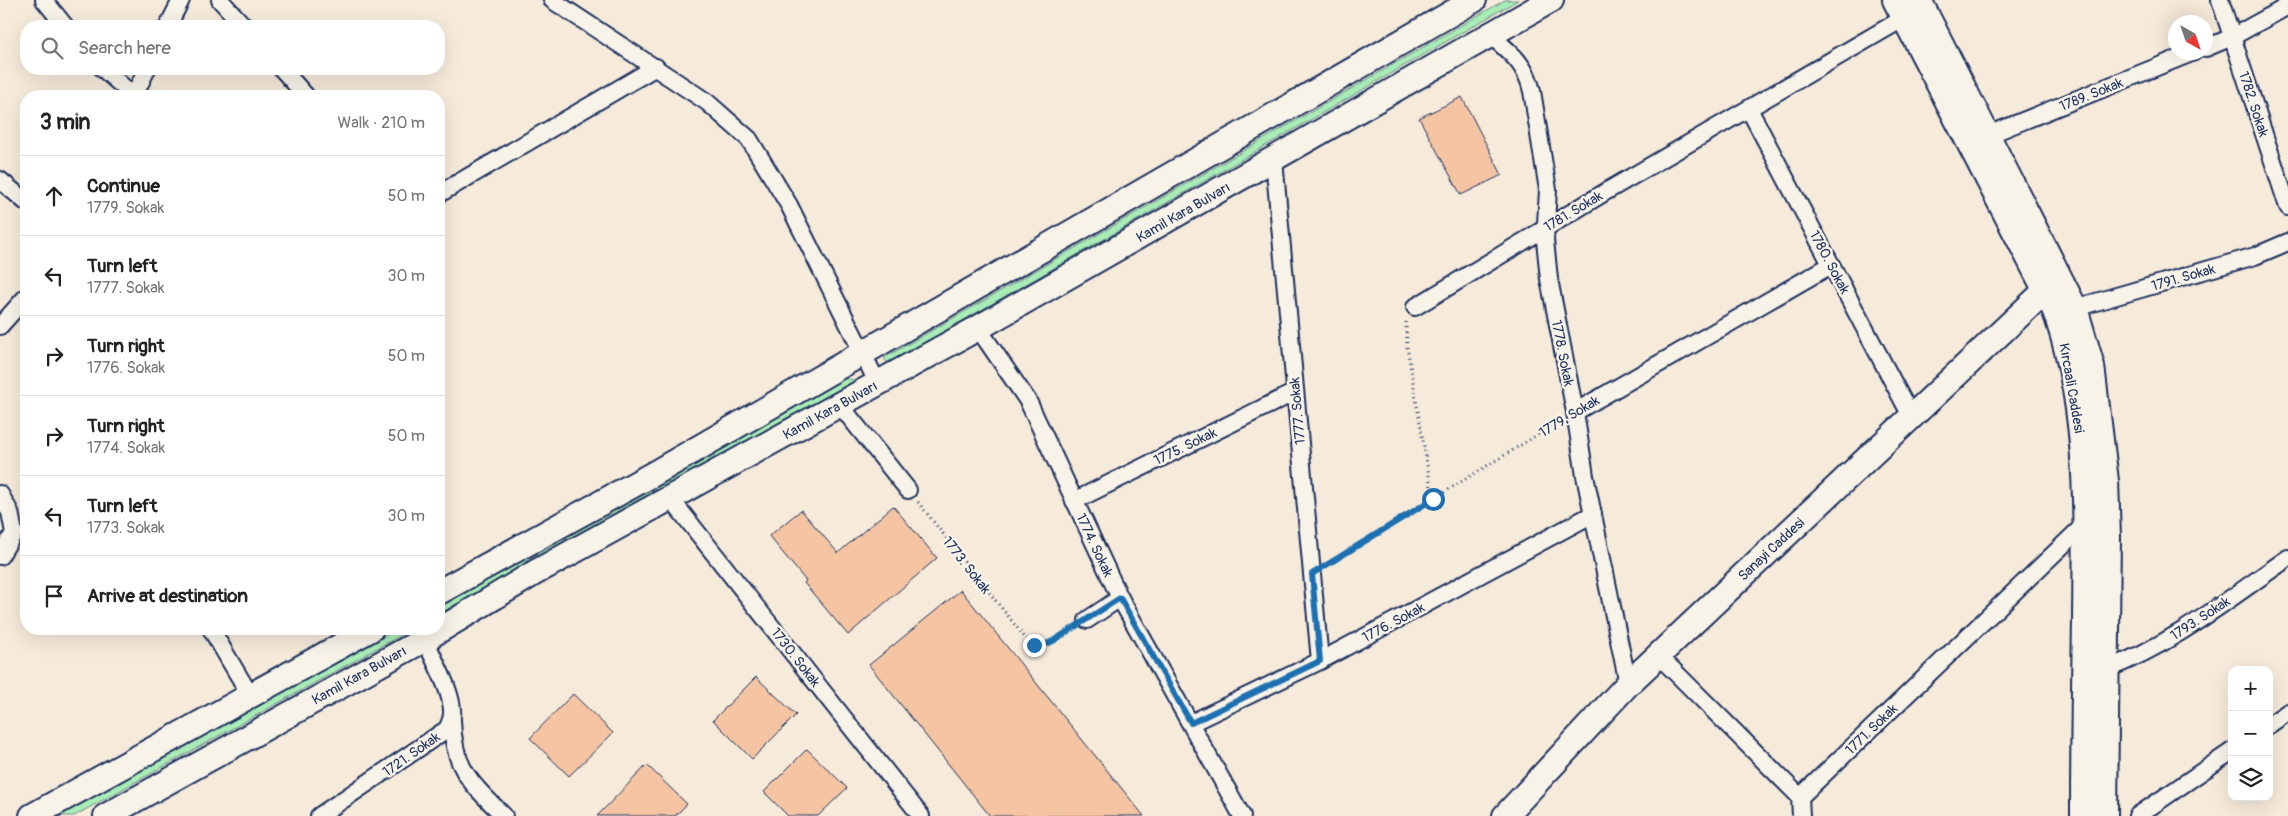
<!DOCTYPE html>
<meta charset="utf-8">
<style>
:root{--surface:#fff;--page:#f2f2f2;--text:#222;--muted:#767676;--line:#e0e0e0}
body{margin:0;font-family:Pangolin,sans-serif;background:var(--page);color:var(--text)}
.controls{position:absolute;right:15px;bottom:15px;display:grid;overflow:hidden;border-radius:10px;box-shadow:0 5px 20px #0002}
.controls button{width:45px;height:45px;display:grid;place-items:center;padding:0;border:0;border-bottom:1px solid var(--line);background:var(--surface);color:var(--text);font:25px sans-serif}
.compass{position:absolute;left:2168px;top:15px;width:45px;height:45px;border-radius:50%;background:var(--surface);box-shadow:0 5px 20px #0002;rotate:140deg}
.stop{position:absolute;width:15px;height:15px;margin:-11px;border:4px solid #1f6fb2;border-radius:50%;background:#fff}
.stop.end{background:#1f6fb2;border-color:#fff;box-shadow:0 1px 5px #0008}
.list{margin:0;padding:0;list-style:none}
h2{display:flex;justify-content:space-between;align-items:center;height:65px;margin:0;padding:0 20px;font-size:21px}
h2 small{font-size:16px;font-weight:400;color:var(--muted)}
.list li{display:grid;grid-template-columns:32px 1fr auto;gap:15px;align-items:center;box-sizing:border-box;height:80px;padding:0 20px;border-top:1px solid var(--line)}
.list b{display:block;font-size:19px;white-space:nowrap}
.list p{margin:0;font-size:16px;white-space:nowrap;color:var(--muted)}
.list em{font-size:16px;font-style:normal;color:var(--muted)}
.icon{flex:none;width:28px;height:28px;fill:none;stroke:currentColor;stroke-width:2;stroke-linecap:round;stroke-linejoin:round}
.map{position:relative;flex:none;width:2288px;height:816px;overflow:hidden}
.search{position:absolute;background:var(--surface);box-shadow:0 5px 20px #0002;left:20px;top:20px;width:425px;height:55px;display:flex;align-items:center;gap:12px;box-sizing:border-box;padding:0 18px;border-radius:20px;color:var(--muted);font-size:19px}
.panel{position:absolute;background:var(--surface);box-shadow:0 5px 20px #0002;left:20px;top:90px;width:425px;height:545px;border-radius:20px}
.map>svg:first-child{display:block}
</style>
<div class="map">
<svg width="2288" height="816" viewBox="0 0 2288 816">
<rect width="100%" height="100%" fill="#f6eada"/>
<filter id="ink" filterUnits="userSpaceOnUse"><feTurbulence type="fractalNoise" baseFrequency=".02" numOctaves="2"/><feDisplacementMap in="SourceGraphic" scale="10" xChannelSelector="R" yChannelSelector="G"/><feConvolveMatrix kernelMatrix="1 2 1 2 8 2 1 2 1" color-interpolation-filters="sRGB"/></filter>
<g filter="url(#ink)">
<g fill="#a9ecb6" stroke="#628e8a">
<polygon points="1505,0 1518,0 888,364 884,358"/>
<polygon points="846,378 857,381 439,614 439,606"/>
<polygon points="398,629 412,629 74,816 58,816"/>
</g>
<g fill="#f4c4a3" stroke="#1b2f5e">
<polygon points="1462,97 1502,175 1461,195 1419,118"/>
<polygon points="893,506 937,558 848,635 804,583 806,581 769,536 801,510 838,553"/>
<polygon points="961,590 1144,816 990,816 869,665"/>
<polygon points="756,677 796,715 752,759 713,720"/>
<polygon points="573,694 613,733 569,776 530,738"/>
<polygon points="807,749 847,788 818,816 788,816 764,792"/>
<polygon points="647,765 687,804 675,816 597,816"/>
</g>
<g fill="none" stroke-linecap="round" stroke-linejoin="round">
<g stroke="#1b2f5e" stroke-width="20">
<g id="street">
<polyline points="44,0 65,26"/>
<polyline points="220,0 244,26"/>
<polyline points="552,0 707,102 749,139 789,205 878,384"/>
<polyline points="2220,0 2288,207"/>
<polyline points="168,26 181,0"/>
<path d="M1490,35C1510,52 1526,64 1532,91L1548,190L1545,240L1549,279L1575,412L1585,476L1628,684"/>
<polyline points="2206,48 2232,37 2288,6"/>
<polyline points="103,69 134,96"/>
<polyline points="282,69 306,96"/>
<polyline points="134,96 147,69"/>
<polyline points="1749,109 1911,416"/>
<polyline points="1988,135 2194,52"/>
<polyline points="1274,160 1320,661"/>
<polyline points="0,180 26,202"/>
<polyline points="439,194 656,67"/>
<polyline points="1415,307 1607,191 1904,18"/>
<polyline points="2075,308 2255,256 2288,242"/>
<polyline points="0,326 26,297"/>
<polyline points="978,328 1028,401 1120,598 1242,816"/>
<polyline points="840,405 908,490"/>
<polyline points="1575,412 1831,265"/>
<polyline points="0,494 10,512 14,533 0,556"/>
<polyline points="671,499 921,816"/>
<polyline points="1074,501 1295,392"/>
<polyline points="1087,620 1120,598"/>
<polyline points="211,629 250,695"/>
<polyline points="1658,655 1800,797 2086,523"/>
<path d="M2107,669C2173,644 2230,598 2288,558"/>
<path d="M452,720C453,769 472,784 504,816"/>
<polyline points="1191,723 1320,661 1593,514"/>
<polyline points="2269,725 2288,712"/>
<polyline points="1800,797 1801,816"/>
<path d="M319,816L447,729C450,723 453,718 452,710C451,689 433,659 425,639"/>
<polyline points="2137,816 2232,751"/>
</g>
</g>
<g stroke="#1b2f5e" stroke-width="28">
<g id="secondary">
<path d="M1895,0L2052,303C2090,403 2086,514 2085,619C2084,684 2083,750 2083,816"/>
<polyline points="1919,0 2075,308 2092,366 2106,481 2108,536 2105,816"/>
<polyline points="439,592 655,473 1474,0"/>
<polyline points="32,816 371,629"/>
<polyline points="106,816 425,639 536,572 978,328 1551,0"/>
<polyline points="1505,816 1628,684 2045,291"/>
</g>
</g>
<g stroke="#1b2f5e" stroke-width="3" stroke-dasharray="1 4" stroke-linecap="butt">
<polyline points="1406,322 1407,347 1433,499"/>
<path d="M918,502L1026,639C1043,652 1059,638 1074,628"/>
<polyline points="1329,563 1560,421"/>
</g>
<use href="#street" stroke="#f7f3e8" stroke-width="16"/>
<use href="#secondary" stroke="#f7f3e8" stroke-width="24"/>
</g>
</g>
<g fill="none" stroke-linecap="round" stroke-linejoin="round" filter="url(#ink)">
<polyline stroke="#1f6fb2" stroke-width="6" points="1034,645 1044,645 1053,641 1120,598 1191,723 1320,661 1312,574 1433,499"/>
</g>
<g text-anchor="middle" stroke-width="5" stroke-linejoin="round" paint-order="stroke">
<g font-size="14" fill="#1b2f5e" stroke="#f7f3e8">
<text transform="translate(2091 94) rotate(-22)" y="5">1789. Sokak</text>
<text transform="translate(2254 104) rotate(72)" y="5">1782. Sokak</text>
<text transform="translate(1573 211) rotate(-31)" y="5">1781. Sokak</text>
<text transform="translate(1183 212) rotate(-30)" y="5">Kamil Kara Bulvarı</text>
<text transform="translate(1830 262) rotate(62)" y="5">1780. Sokak</text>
<text transform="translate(2183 277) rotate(-16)" y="5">1791. Sokak</text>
<text transform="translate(1563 353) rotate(79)" y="5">1778. Sokak</text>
<text transform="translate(2072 388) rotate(80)" y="5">Kırcaali Caddesi</text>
<text transform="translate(830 410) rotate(-29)" y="5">Kamil Kara Bulvarı</text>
<text transform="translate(1297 411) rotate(-95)" y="5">1777. Sokak</text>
<text transform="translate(1569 416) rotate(-31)" y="5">1779. Sokak</text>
<text transform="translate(1185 446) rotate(-26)" y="5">1775. Sokak</text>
<text transform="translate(1095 545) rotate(65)" y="5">1774. Sokak</text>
<text transform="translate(1771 549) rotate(-43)" y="5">Sanayi Caddesi</text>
<text transform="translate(967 565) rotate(52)" y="5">1773. Sokak</text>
<text transform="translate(2200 618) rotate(-33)" y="5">1793. Sokak</text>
<text transform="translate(1393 622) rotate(-28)" y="5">1776. Sokak</text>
<text transform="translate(796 657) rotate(52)" y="5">1730. Sokak</text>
<text transform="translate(359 675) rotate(-29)" y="5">Kamil Kara Bulvarı</text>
<text transform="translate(1871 729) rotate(-44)" y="5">1771. Sokak</text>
<text transform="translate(411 754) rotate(-35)" y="5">1721. Sokak</text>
</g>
</g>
</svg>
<div class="controls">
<button>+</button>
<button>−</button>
<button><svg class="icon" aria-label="layers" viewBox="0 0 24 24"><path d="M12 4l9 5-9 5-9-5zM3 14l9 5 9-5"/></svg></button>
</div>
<svg class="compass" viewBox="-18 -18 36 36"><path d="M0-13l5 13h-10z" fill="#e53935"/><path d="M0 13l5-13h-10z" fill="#767676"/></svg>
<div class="stop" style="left:1433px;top:499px"></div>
<div class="stop end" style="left:1034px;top:645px"></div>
<div class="search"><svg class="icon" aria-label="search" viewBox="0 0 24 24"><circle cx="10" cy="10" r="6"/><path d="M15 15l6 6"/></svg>Search here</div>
<section class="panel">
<h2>3 min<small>Walk · 210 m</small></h2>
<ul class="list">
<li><svg class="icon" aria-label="ahead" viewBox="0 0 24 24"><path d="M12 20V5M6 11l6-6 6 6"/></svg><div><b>Continue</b><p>1779. Sokak</p></div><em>50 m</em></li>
<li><svg class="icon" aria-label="left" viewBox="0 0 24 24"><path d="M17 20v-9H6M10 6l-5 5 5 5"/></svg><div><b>Turn left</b><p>1777. Sokak</p></div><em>30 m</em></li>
<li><svg class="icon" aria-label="right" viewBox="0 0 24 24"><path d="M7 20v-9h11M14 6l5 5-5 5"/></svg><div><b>Turn right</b><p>1776. Sokak</p></div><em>50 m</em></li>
<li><svg class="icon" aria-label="right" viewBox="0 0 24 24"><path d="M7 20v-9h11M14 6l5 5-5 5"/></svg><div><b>Turn right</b><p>1774. Sokak</p></div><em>50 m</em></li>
<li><svg class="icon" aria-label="left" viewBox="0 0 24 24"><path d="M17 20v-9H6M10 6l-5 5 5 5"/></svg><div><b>Turn left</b><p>1773. Sokak</p></div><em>30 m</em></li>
<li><svg class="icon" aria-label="arrive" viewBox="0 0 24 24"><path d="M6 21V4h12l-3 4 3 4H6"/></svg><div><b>Arrive at destination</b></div></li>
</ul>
</section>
</div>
